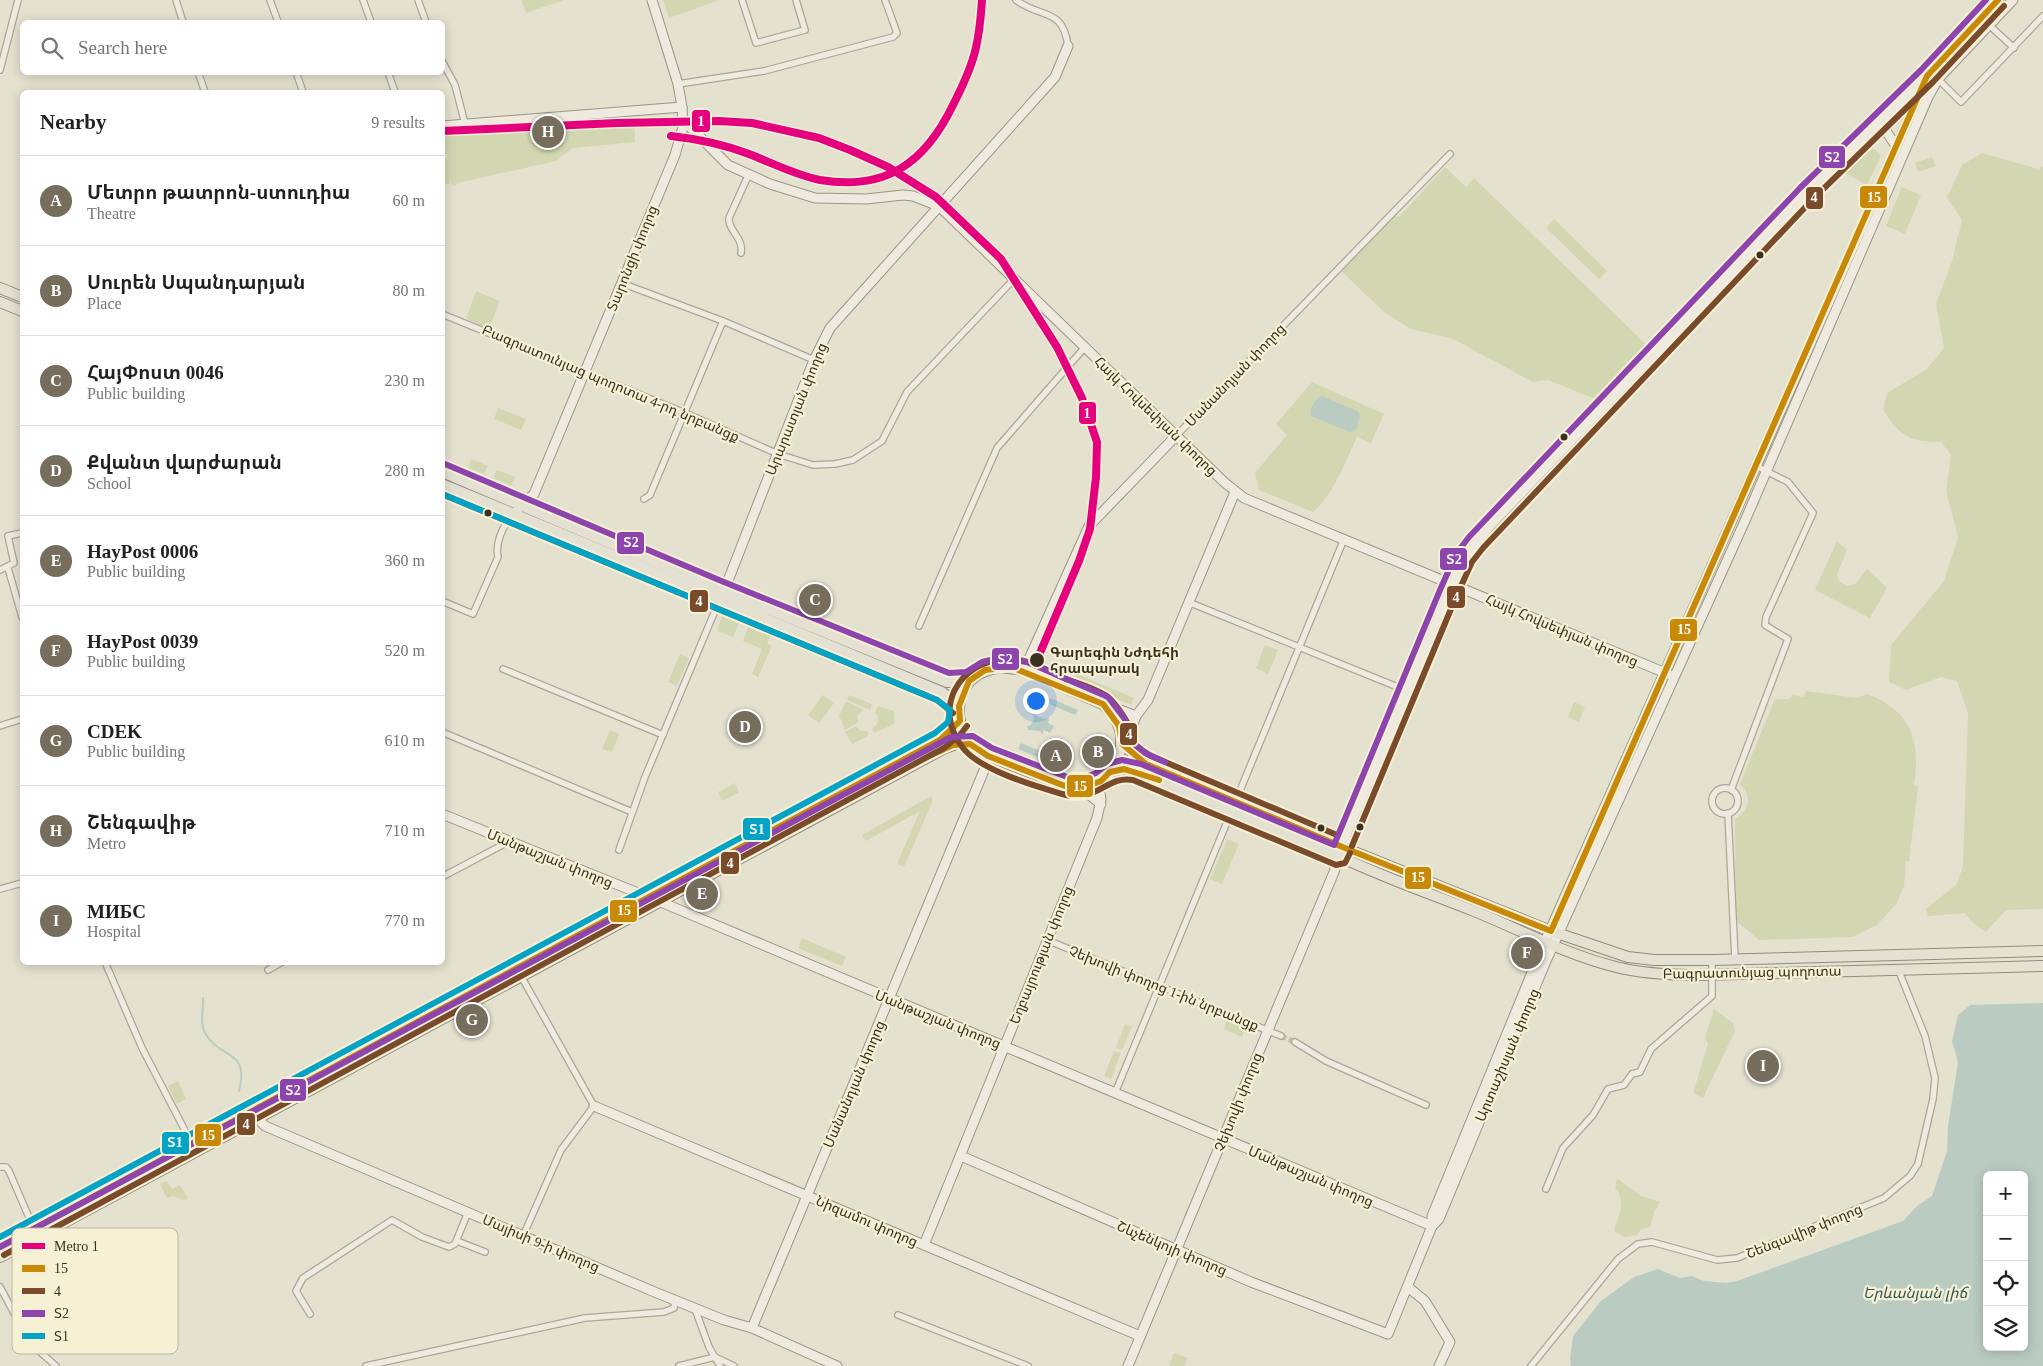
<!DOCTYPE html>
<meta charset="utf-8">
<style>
:root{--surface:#fff;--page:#f6f6f6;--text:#202124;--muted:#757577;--line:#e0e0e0;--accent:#766d5d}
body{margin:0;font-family:"Times New Roman","Noto Sans Armenian",serif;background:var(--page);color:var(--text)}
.controls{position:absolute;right:15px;bottom:15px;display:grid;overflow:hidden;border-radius:8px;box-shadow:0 2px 12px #0003}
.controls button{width:45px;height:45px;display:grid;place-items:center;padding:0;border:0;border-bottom:1px solid var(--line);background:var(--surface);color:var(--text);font:25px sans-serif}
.you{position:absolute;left:1035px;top:700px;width:18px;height:18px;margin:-12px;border:4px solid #fff;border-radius:50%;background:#1a73e8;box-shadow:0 0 0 8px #1a73e833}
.badge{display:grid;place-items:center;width:32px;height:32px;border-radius:50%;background:var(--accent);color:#fff;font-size:16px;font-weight:700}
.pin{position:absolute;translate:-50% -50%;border:2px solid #fff;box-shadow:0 1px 5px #0006}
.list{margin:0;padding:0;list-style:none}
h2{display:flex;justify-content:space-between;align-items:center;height:65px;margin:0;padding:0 20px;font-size:21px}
h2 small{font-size:16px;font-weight:400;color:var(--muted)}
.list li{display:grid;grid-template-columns:32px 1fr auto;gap:15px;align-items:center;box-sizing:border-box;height:90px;padding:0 20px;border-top:1px solid var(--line)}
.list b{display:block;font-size:19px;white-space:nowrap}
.list p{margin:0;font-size:16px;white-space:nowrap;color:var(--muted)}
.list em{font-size:16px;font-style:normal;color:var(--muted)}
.icon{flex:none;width:28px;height:28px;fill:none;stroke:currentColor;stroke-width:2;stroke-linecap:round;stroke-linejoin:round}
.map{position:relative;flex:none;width:2043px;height:1366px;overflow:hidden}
.search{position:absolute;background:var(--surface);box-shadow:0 2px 12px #0003;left:20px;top:20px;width:425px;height:55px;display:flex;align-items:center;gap:12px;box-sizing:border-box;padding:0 18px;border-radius:8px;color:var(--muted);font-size:19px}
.panel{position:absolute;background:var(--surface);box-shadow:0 2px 12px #0003;left:20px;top:90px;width:425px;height:875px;border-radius:8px}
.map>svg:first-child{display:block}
</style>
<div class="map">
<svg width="2043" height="1366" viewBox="0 0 2043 1366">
<rect width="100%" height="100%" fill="#e5e1cf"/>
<g fill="#d2d7b1">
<polygon points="521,0 564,0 526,13"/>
<polygon points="663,0 720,0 669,18"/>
<polygon points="634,119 635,142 573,148 556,161 457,183 456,186 451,184 449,176 450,184 443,184 443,158 448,158 447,154 443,154 443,131"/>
<polygon points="1866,143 1881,155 1867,185 1840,170"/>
<path d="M1982,153L2038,169L2043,166V909L2006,910L1986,932L1973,923L1965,913L1928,916L1926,909L1957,884L1963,866L1968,713L1957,681L1941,677L1906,690L1889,682L1891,645L1944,581L1958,537L1946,491L1951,455L1941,442C1909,442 1900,436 1883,410L1887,393L1927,369L1944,348L1936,304L1952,261L1962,220L1947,198L1962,165Z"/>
<polygon points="1932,157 1936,166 1918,172 1915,163"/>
<polygon points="1445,167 1466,187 1474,178 1648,346 1595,399 1548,380 1533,382 1453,339 1411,329 1384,312 1341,271 1394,215 1399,217"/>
<polygon points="1902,187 1921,195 1905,234 1886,226"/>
<polygon points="1554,219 1607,271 1599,279 1546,228"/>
<polygon points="476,291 500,301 489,329 466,319"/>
<path d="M1312,382L1384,414L1371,443L1357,437C1345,463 1334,493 1313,512L1259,490L1255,473L1287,435L1276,424Z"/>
<polygon points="498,408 526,419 521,430 494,419"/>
<polygon points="471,459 488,466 484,474 468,468"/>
<polygon points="497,470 515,477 511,486 493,478"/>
<polygon points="1837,541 1847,550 1837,575 1840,582 1847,586 1855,584 1867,569 1887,588 1870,618 1815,590"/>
<polygon points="722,616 739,623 733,637 717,631"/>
<polygon points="748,627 770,636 767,643 772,646 758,677 752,674 762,649 743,641"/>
<polygon points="1265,645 1278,650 1268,674 1256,668"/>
<polygon points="680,654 689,658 677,686 668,682"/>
<polygon points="1075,673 1134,698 1131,705 1072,680"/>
<path d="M1806,691L1857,698L1867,694C1911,710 1921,741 1914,785L1918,787L1909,861H1906L1904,886L1897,903L1877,925L1853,937L1759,940L1735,920V819C1749,810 1753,797 1740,784L1775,699H1789L1793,695L1804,697Z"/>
<polygon points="823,695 834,703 819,723 808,715"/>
<polygon points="849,695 872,704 870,710 847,700"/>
<polygon points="846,701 863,710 857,716 858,722 845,730 839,715"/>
<polygon points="1574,702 1585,707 1579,722 1568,717"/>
<polygon points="878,706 894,711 894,724 874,733 872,729 877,724 878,717 875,712"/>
<polygon points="856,726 861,731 867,731 869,735 852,744 845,732"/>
<polygon points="610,730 619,734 612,752 602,749"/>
<polygon points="735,783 739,792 722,801 718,792"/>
<polygon points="931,796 933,800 904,867 897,864 920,811 866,841 862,835"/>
<polygon points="1227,839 1239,844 1222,884 1210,879"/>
<polygon points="802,938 846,957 842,966 798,948"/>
<polygon points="1714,1009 1733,1023 1735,1031 1703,1098 1693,1093 1708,1044 1705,1038"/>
<polygon points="1227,1021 1245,1029 1242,1037 1224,1029"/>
<polygon points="1125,1024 1132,1027 1122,1050 1116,1048"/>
<polygon points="1114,1051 1121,1053 1111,1079 1104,1076"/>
<polygon points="178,1081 186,1099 177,1104 168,1086"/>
<path d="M1617,1178L1641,1196L1660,1202L1654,1212L1650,1227L1641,1229L1637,1235L1625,1237L1614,1231C1619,1215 1627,1201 1615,1188Z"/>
<polygon points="167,1181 172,1189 180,1185 188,1198 184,1200 173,1196 167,1198 160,1184"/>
<polygon points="1174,1353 1188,1358 1184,1366 1169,1366"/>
</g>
<g fill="#baccc2" fill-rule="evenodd">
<path d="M1322,396L1359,412L1360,417L1356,429L1350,432L1311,416C1309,409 1315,398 1322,396Z"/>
<polygon points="1040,694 1078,710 1075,715 1037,699"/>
<polygon points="1035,712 1037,716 1044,719 1049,718 1048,723 1054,726 1050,733 1044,730 1042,735 1040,731 1028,730 1027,726 1031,725 1034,718 1032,714"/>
<polygon points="1021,743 1059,759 1056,765 1018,749"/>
<path d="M2043,1003V1366H1571L1570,1359L1573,1336L1601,1301L1634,1277L1658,1269L1680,1278L1692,1276L1704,1281L1726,1283L1737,1281L1903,1221L1917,1206L1932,1196L1947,1151L1948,1126L1958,1062L1952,1041L1958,1015L1970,1005ZM1987,1175H2024V1347H1987Z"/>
</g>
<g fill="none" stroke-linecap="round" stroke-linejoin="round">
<path stroke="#baccc2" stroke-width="2" d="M203,998C204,1010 199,1021 205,1033C220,1060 250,1048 239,1091"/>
<polyline stroke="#c3bdac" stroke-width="5.5" stroke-dasharray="5.5 3" stroke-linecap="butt" points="1281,1036 1295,1042"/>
<g stroke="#aba698" stroke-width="8">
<g id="street">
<polyline points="176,0 183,22"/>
<polyline points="270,0 278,22"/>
<polyline points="363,0 371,22"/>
<polyline points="418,0 426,22"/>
<polyline points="742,0 756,43 805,30 796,0"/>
<path d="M1016,0C1041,19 1063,7 1068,46"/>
<polyline points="1989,25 2014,48"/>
<polyline points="442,61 455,85 465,124"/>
<polyline points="0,70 18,0"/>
<polyline points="198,72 205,92"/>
<polyline points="296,72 303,92"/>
<polyline points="388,72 395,92"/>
<polyline points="1938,79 1961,102 2043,16"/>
<polyline points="678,84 764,71 893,37 897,33 885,0"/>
<path d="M741,253C744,238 728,231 729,218L748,176"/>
<polyline points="621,283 723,321 814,360"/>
<polyline points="442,314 685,413 778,454 813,465 835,464 853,460 882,441 907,392 1015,278"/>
<polyline points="1176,436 1450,154"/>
<polyline points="644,499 650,495 723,321"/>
<polyline points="8,568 22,617"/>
<polyline points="0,570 14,563 8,536 22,533"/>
<path d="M442,601L473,614L498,557C495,542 504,525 513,513"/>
<polyline points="1188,602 1410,692"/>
<polyline points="919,626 997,448 1085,347"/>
<polyline points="503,669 663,735"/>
<polyline points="0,726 22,719"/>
<polyline points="442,732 632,812"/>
<circle cx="1725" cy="801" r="13"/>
<polyline points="1731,790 1788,639 1765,625 1766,617 1813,513 1788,482 1756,466"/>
<polyline points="1728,813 1735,959"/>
<polyline points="619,850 645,777 720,599"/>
<polyline points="442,877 510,841"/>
<polyline points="0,889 22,883"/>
<polyline points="1047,940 1281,1036"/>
<polyline points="105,962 142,1048 192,1144"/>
<polyline points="268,970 282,962"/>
<polyline points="521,976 594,1106 561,1150 523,1236"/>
<polyline points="1295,1042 1326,1061 1426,1105"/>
<polyline points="1115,1093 1344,539"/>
<polyline points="0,1167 6,1167 9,1171 34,1229"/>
<polyline points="1546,1189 1563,1148 1593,1115 1608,1089 1624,1085 1632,1074 1640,1072 1651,1049 1712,996 1712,960"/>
<polyline points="457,1241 485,1252"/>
<polyline points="0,1287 30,1343 56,1366"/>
<polyline points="695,1309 709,1347 720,1366"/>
<polyline points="310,1314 296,1291 303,1278 392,1220 422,1237 449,1247 455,1244 468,1212"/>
<polyline points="898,1315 1028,1366"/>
<polyline points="366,1366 585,1318 664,1312 674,1308 675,1300"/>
<polyline points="679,1366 715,1357 734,1366"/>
<polyline points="1531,1366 1618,1259 1638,1244 1652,1242 1717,1260 1737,1258 1884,1198 1910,1176 1918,1164 1933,1099 1935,1078 1925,1036 1898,969"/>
</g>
</g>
<g stroke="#9b9588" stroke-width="11">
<g id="secondary">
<polyline points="683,120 728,165 770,184 815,198 866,199 903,195 913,196 939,206 1224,482 1244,498 1668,674"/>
<polyline points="442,126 682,107"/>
<polyline points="1880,127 1914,104"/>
<polyline points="1878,129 1886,131 1896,146"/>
<polyline points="518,509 534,494 675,155 683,127 682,107 678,84 652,0"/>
<polyline points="724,591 814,360 830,328 1055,77 1068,46"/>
<polyline points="1024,670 1089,526 1176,436"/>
<polyline points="1104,704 1136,716"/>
<polyline points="1122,737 1130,733 1136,716 1148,700 1235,492"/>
<polyline points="1079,787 1101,804"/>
<polyline points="442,814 668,905 1432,1226"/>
<polyline points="594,1106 1140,1336"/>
<polyline points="253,1114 265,1126 657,1293 724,1320 752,1328 837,1366"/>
<polyline points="961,1156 1251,1282 1388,1334 1432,1226 1432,1216 1540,953 1863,225 1927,76 1998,0"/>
<polyline points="1432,1226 1439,1219 1546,961 1744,523 1928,97 1938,79 2013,0"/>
<polyline points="924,1245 1097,818 1101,799 1098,782"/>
<polyline points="1408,1287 1425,1301 1450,1342 1439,1366"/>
<polyline points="752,1328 990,756"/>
<polyline points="1128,1366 1334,872 1347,833 1464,558 1490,526 1807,193 1923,79"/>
</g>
</g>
<g stroke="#908b7f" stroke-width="12">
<g id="primary">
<polyline points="0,288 22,297"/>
<polyline points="0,302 22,311"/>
<polyline points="442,472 716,588 947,682 969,681"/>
<polyline points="442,484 942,692 959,706"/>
<path d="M1000,667L1024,670L1103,704C1119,719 1125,734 1119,755C1103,807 1052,781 1019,768C1003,761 983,756 971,744C955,728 955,697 970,681C978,672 989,669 1000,667Z"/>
<polyline points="1122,744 1146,764 1352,851 1551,931 1628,957 1654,960 1712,960 2043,951"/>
<path d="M1110,772L1124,769L1138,772L1330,852C1377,875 1426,892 1474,911C1521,930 1567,955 1616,967C1643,974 1671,975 1699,975L2043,966"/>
<polyline points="0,1247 940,740 954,729 960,721"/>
<polyline points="0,1257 945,748 959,743 970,744"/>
</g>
</g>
<use href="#street" stroke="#eeeae0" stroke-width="5.5"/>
<use href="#secondary" stroke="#eeeae0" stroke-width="9"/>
<use href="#primary" stroke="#e5e1d2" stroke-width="10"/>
<g stroke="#f6f0d5" stroke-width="10">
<g id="bus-1">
<polyline points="931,755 953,745 970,744 988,756 1065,786 1088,786 1101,781 1110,772 1124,769 1159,780"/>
<polyline points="0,1247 940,740 960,721 959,706 969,681 985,670 1011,667 1103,704 1119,726 1122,744 1146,764 1352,851 1551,931 1927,76 1998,0"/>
</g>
</g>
<g stroke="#f6f0d5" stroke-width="10">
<g id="bus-2">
<polyline points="442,494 937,700 953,713"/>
<path d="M1337,835L1151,756C1145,752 1134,746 1130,739C1128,736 1129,729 1128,725C1125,717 1114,702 1108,697C1097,689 1079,684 1066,679C1048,671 1026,657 1005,659C958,662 932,709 963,748C980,770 1035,786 1062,794C1098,804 1106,775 1133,780L1336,865L1345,863L1350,853"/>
<polyline points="1352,846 1456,597 1472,562 1483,548 1813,199 1933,82 2004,6"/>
<polyline points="4,1255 944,748 960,735 967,726"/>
</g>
</g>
<g stroke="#f6f0d5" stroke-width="10">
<g id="bus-3">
<polyline points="445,464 719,580 949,673 966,672 982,662 999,658 1027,662 1108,697 1127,722 1130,740 1145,753 1165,762"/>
<polyline points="0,1247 951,737 973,736 992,748 1067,777 1086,777 1096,773 1107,764 1122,760 1141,764 1334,845 1440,590 1456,554 1469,537 1801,187 1921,70 1986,0"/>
</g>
</g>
<g stroke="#f6f0d5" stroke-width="10">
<polyline id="bus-4" points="0,1237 935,733 948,722 950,710 937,700 442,494"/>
</g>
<use href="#bus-1" stroke="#c88808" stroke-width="6"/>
<use href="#bus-2" stroke="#7a4b2a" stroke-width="6"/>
<use href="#bus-3" stroke="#8e44ad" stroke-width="6"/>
<use href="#bus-4" stroke="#03a3c5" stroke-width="6"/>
<g stroke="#f6f0d5" stroke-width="11">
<g id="metro-1">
<polyline points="442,131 617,123 719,121 752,123 819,138 850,150 888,167 936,197 1001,259 1057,347 1082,398 1097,442 1096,477 1090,529 1079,561 1037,660"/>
<path d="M671,136C698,139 723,144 749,154C772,163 795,175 820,180C886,191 925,163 953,105C974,64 979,46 982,0"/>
</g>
</g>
<use href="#metro-1" stroke="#e5007d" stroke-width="8"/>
</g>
<g fill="#3b2f1f" stroke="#f6f0d5" stroke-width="2">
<circle cx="1760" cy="255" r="4.5"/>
<circle cx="1564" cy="437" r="4.5"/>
<circle cx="488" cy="513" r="4.5"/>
<circle cx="1037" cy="660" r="8"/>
<circle cx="1360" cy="827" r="4.5"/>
<circle cx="1321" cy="828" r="4.5"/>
</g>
<g text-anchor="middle" stroke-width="4.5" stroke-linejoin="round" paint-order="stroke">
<g font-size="14" fill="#3b2f1f" stroke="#f6f0d5">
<text transform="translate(632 258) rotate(-68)" y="5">Տարոնցի փողոց</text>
<text transform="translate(1235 375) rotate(-46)" y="5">Մանանդյան փողոց</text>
<text transform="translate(611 383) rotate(23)" y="5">Բագրատունյաց պողոտա 4-րդ նրբանցք</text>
<text transform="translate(796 409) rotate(-68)" y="5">Արարատյան փողոց</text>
<text transform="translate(1156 416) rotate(44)" y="5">Հայկ Հովսեփյան փողոց</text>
<text transform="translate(1562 630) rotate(23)" y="5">Հայկ Հովսեփյան փողոց</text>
<text transform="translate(550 858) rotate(22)" y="5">Մանթաշյան փողոց</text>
<text transform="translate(1041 955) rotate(-68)" y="5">Եղբայրության փողոց</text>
<text transform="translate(1752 972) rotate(-1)" y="5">Բագրատունյաց պողոտա</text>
<text transform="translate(1164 988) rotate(22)" y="5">Չեխովի փողոց 1-ին նրբանցք</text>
<text transform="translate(938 1019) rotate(22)" y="5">Մանթաշյան փողոց</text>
<text transform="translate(1507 1055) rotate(-67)" y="5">Արտաշիսյան փողոց</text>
<text transform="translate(854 1084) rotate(-67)" y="5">Մանանդյան փողոց</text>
<text transform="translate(1238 1102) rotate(-68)" y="5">Չեխովի փողոց</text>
<text transform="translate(1311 1176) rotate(23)" y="5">Մանթաշյան փողոց</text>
<text transform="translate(867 1221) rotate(23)" y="5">Նիզամու փողոց</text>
<text transform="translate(1804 1231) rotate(-22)" y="5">Շենգավիթ փողոց</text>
<text transform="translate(541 1243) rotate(23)" y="5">Մայիսի 9-ի փողոց</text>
<text transform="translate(1172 1248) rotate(23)" y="5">Շևչենկոյի փողոց</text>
</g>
<g font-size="14" font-weight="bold" fill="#3b2f1f" stroke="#f6f0d5" text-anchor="start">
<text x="1050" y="657">Գարեգին Նժդեհի<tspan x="1050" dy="16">հրապարակ</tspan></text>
</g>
<g font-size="15" font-style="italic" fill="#2e595b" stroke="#f6f0d5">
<text x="1915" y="1298">Երևանյան լիճ</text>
</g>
</g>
<rect x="12" y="1228" width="166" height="126" rx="8" fill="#f6f0d5" stroke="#beb69e" stroke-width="1"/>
<rect x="22" y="1243" width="23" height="6" fill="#e5007d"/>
<rect x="22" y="1265" width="23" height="7" fill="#c88808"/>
<rect x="22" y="1288" width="23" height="6" fill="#7a4b2a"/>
<rect x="22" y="1310" width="23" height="7" fill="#8e44ad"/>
<rect x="22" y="1333" width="23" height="6" fill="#03a3c5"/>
<g font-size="14" fill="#3b2f1f">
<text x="54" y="1251">Metro 1</text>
<text x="54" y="1273">15</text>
<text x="54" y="1296">4</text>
<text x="54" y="1318">Տ2</text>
<text x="54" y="1341">Տ1</text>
</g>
<g stroke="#f6f0d5" stroke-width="2">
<rect x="691" y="109" width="20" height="24" rx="5" fill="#e5007d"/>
<rect x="1818" y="145" width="28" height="24" rx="5" fill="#8e44ad"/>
<rect x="1859" y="185" width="29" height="24" rx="5" fill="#c88808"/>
<rect x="1805" y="186" width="19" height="24" rx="5" fill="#7a4b2a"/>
<rect x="1078" y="401" width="19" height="24" rx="5" fill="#e5007d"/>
<rect x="616" y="531" width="29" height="24" rx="5" fill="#8e44ad"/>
<rect x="1439" y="547" width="29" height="24" rx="5" fill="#8e44ad"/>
<rect x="1446" y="585" width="20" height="24" rx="5" fill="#7a4b2a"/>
<rect x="689" y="589" width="20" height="24" rx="5" fill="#7a4b2a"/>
<rect x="1669" y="618" width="29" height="24" rx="5" fill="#c88808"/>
<rect x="991" y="647" width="29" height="24" rx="5" fill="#8e44ad"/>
<rect x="1119" y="722" width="19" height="24" rx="5" fill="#7a4b2a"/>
<rect x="1066" y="774" width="28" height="24" rx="5" fill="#c88808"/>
<rect x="742" y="817" width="29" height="24" rx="5" fill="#03a3c5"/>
<rect x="720" y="851" width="20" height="24" rx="5" fill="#7a4b2a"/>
<rect x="1404" y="866" width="28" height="24" rx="5" fill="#c88808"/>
<rect x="609" y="899" width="29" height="24" rx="5" fill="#c88808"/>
<rect x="279" y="1078" width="28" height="24" rx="5" fill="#8e44ad"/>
<rect x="236" y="1112" width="20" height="24" rx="5" fill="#7a4b2a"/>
<rect x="194" y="1123" width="28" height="24" rx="5" fill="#c88808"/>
<rect x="161" y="1131" width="29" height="24" rx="5" fill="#03a3c5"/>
</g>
<g font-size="14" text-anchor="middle" font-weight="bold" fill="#fff">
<text x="701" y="126">1</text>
<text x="1832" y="162">Տ2</text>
<text x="1874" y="202">15</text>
<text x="1814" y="202">4</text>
<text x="1087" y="418">1</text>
<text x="631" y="547">Տ2</text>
<text x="1454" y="564">Տ2</text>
<text x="1456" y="602">4</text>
<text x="699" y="606">4</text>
<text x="1684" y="634">15</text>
<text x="1005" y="664">Տ2</text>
<text x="1129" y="739">4</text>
<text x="1080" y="791">15</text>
<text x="757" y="834">Տ1</text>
<text x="730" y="868">4</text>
<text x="1418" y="882">15</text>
<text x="624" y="915">15</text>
<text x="293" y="1095">Տ2</text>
<text x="246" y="1129">4</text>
<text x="208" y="1140">15</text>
<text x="175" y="1147">Տ1</text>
</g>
</svg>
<div class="controls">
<button>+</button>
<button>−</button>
<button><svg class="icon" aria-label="locate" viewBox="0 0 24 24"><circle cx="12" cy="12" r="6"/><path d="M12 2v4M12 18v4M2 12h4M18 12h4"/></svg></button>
<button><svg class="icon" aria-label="layers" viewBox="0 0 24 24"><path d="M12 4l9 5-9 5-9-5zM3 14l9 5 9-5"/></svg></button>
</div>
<div class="you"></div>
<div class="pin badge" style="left:1056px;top:756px">A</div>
<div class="pin badge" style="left:1098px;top:752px">B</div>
<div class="pin badge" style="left:815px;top:600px">C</div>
<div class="pin badge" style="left:745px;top:727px">D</div>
<div class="pin badge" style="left:702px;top:894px">E</div>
<div class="pin badge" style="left:1527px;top:953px">F</div>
<div class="pin badge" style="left:472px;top:1020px">G</div>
<div class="pin badge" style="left:548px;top:132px">H</div>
<div class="pin badge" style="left:1763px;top:1066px">I</div>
<div class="search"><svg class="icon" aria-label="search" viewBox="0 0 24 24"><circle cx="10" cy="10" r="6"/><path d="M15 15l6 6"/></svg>Search here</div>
<section class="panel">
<h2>Nearby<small>9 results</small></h2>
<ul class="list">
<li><span class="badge">A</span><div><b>Մետրո թատրոն-ստուդիա</b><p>Theatre</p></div><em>60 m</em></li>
<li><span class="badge">B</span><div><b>Սուրեն Սպանդարյան</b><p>Place</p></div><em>80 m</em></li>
<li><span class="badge">C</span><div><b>ՀայՓոստ 0046</b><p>Public building</p></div><em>230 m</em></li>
<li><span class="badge">D</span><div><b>Քվանտ վարժարան</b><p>School</p></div><em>280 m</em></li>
<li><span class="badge">E</span><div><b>HayPost 0006</b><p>Public building</p></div><em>360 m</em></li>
<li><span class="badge">F</span><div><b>HayPost 0039</b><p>Public building</p></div><em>520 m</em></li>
<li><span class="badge">G</span><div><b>CDEK</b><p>Public building</p></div><em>610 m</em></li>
<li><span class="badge">H</span><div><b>Շենգավիթ</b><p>Metro</p></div><em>710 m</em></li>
<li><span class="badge">I</span><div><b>МИБС</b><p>Hospital</p></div><em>770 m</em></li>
</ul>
</section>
</div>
